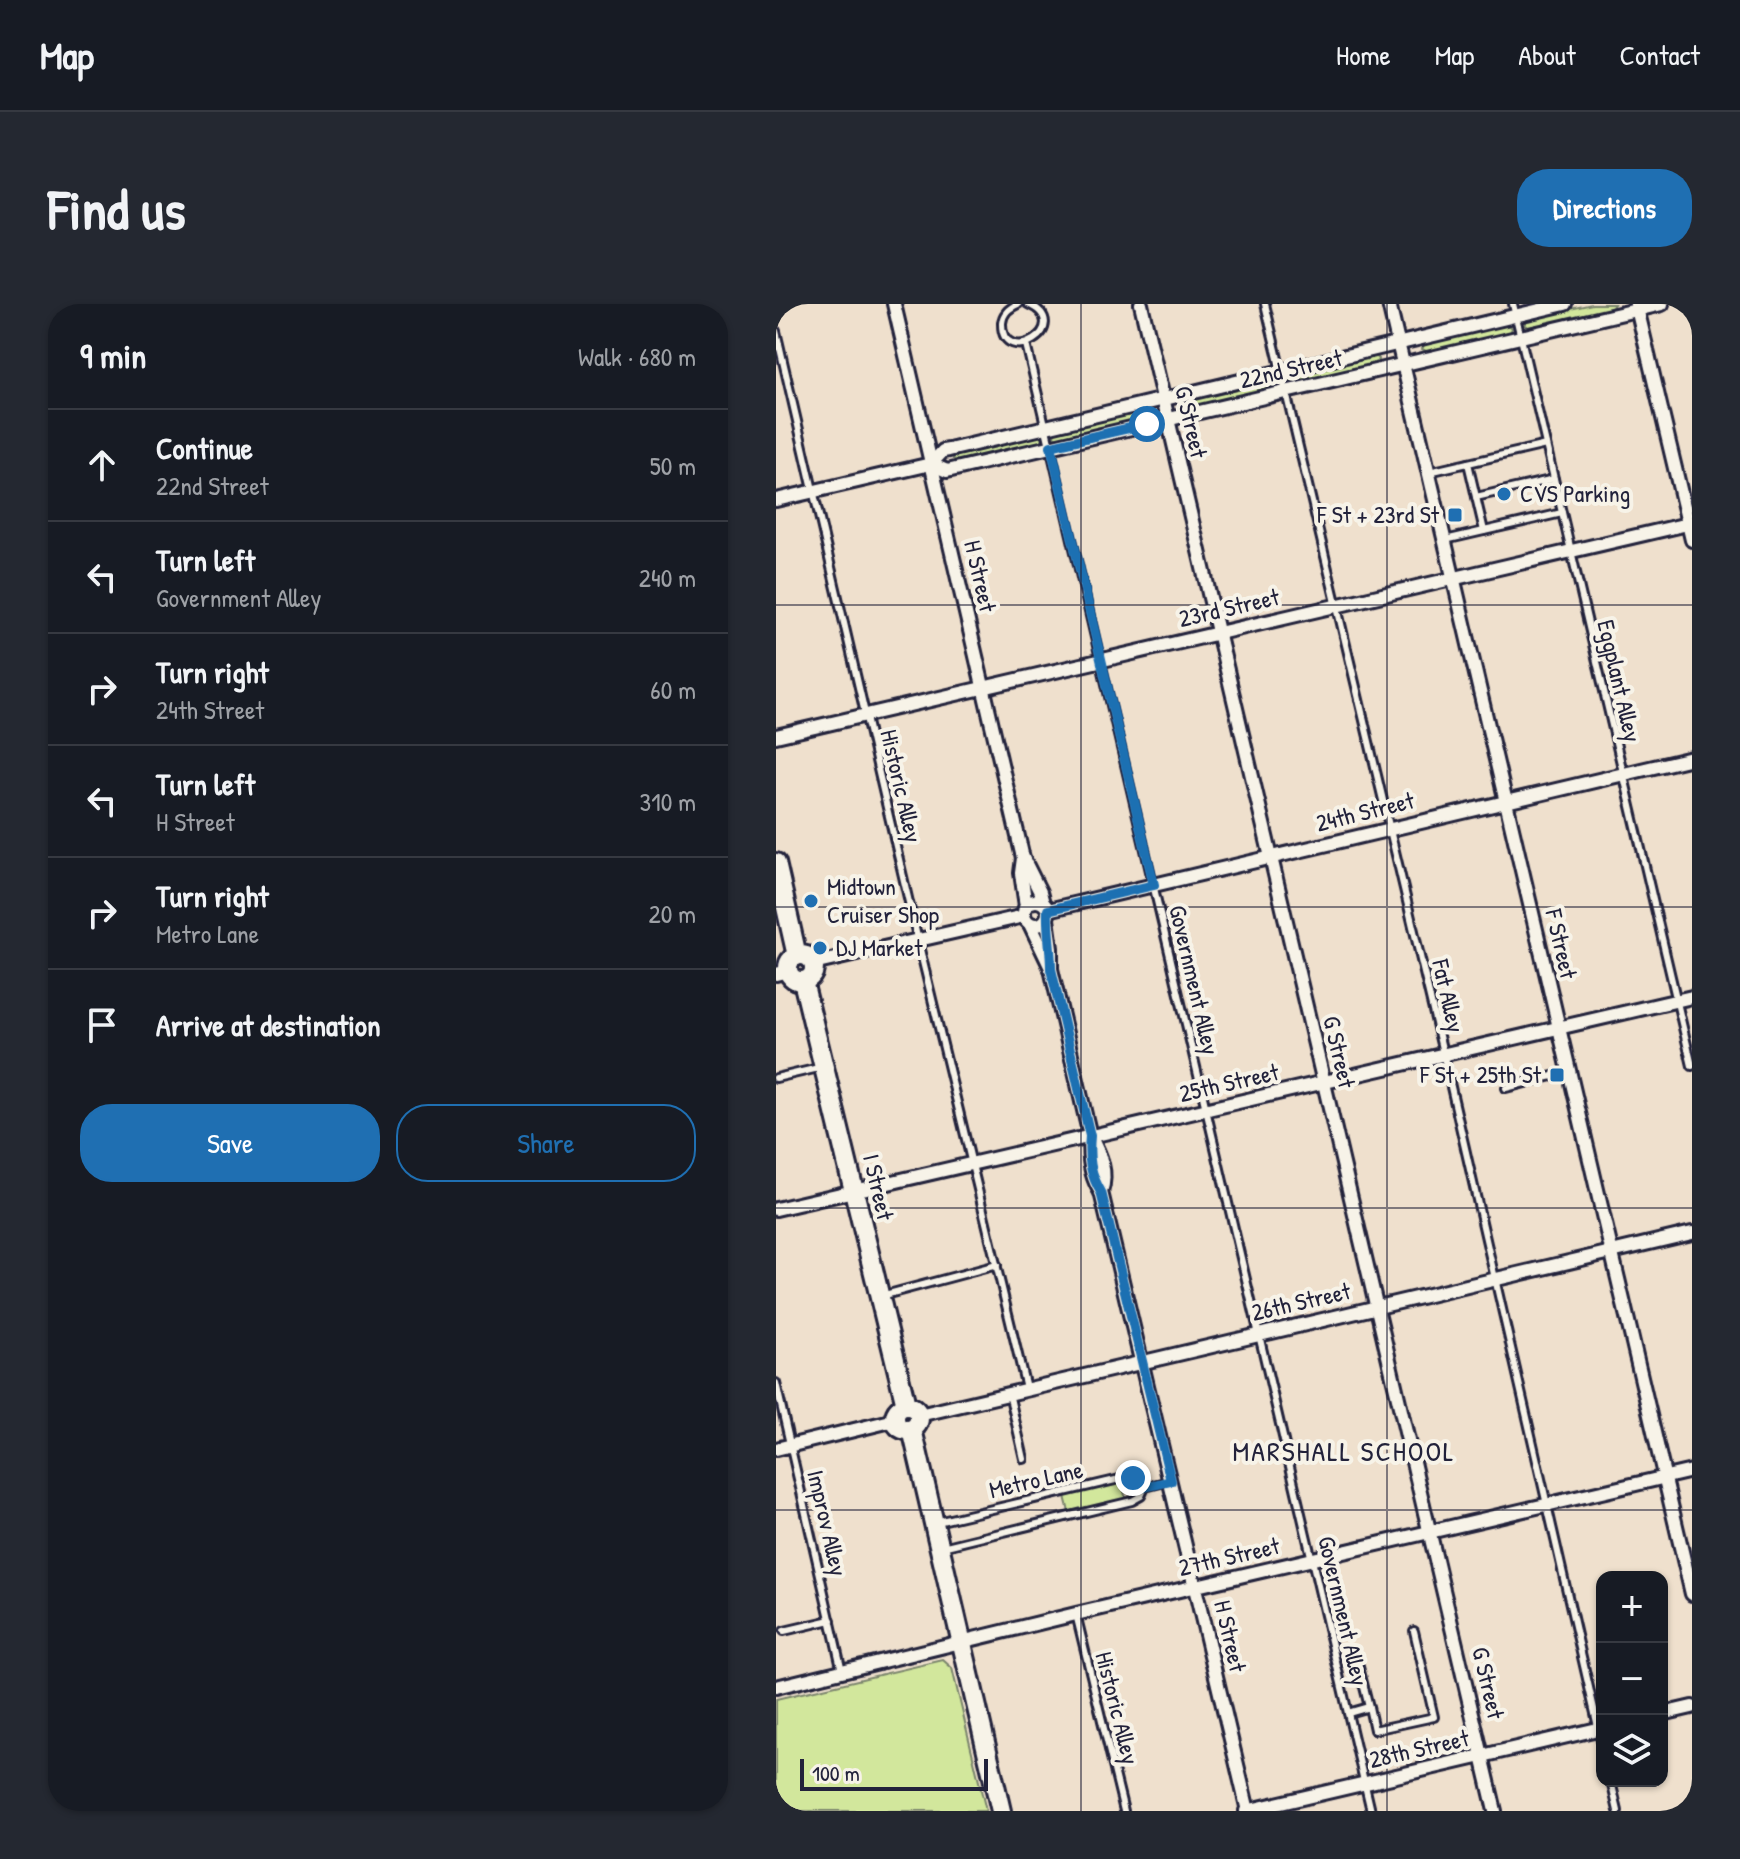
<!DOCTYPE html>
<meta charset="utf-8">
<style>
:root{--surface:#171b24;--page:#242831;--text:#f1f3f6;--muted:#9ea1a6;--line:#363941;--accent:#1f6fb2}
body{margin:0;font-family:"Patrick Hand",sans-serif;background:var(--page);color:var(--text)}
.controls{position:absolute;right:24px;bottom:24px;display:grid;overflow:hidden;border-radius:16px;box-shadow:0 2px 6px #0004}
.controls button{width:72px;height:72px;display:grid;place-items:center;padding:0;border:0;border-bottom:2px solid var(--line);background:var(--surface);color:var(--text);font:40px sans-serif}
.scale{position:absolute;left:24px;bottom:20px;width:188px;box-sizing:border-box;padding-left:8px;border:4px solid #22223b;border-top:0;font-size:22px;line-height:28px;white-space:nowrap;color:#22223b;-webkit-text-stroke:6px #f7f3e8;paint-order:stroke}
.stop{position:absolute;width:24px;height:24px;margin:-18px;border:6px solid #1f6fb2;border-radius:50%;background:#fff}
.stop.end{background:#1f6fb2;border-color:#fff;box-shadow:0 2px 8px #0008}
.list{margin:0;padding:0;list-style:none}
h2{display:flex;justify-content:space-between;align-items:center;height:104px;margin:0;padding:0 32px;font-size:34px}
h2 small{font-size:26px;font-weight:400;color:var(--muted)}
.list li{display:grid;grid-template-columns:52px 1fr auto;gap:24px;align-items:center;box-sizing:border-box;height:112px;padding:0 32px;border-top:2px solid var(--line)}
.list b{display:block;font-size:30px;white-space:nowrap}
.list p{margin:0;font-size:26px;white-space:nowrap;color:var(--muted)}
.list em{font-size:26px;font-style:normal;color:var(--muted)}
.actions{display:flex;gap:16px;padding:24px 32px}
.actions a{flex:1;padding:18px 0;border:2px solid var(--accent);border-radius:32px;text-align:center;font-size:28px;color:var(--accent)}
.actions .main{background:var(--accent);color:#fff}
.icon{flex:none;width:44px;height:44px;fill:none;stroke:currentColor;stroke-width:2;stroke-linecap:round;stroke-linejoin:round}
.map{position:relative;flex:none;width:916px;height:1507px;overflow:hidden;border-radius:32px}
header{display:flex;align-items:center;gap:48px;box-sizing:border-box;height:112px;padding:0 40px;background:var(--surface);border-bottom:2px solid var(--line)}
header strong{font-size:38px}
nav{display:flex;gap:44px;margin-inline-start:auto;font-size:28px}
.intro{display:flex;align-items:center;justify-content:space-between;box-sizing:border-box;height:192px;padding:0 48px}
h1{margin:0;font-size:56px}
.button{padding:20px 36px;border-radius:32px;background:var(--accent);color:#fff;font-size:28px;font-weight:700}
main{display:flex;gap:48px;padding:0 48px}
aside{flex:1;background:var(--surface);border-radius:32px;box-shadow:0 2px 6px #0004}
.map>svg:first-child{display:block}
</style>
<header>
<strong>Map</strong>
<nav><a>Home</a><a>Map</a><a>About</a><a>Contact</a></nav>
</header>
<div class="intro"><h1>Find us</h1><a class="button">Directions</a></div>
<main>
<aside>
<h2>9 min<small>Walk · 680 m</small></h2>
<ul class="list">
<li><svg class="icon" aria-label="ahead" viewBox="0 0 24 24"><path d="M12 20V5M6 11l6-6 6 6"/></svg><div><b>Continue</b><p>22nd Street</p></div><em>50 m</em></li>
<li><svg class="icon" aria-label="left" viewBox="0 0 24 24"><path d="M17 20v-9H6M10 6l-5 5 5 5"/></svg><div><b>Turn left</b><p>Government Alley</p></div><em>240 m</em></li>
<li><svg class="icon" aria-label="right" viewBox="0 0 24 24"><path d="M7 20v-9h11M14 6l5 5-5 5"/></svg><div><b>Turn right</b><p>24th Street</p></div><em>60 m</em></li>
<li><svg class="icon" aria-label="left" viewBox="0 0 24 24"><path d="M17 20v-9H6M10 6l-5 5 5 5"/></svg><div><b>Turn left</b><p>H Street</p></div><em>310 m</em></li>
<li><svg class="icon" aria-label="right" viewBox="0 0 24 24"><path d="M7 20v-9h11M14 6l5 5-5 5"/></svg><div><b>Turn right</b><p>Metro Lane</p></div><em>20 m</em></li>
<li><svg class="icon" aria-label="arrive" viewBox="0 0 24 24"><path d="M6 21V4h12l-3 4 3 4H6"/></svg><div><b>Arrive at destination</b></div></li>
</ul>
<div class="actions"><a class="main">Save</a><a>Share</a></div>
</aside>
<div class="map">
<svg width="916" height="1507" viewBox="0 0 916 1507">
<rect width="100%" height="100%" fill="#efe0cd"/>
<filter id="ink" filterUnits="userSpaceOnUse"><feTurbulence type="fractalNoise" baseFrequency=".0125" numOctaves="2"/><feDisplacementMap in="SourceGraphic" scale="16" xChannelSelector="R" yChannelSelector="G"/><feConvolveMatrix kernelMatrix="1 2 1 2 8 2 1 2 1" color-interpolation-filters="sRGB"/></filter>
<g filter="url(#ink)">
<g fill="#d2e79c" stroke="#7a846c" stroke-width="2">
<polygon points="816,0 838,0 835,5 754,24 748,21 751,15"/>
<polygon points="732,20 736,24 734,29 652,48 646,45 649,39"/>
<polygon points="599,51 603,55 601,60 519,79 513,76 515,71"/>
<polygon points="497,75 501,79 499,84 416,104 411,100 415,94"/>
<polygon points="364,106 368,110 365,115 283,135 278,132 279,127"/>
<polygon points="263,129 267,133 265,138 183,158 177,155 179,149"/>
<polygon points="346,1179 350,1196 293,1208 289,1192"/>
<polygon points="167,1356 176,1364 210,1507 0,1507 0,1395"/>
</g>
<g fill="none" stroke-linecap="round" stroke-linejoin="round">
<g stroke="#22223b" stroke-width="12">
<g id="lane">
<path d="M242,0C233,4 227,9 226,19C225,67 302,22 252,0"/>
<polyline points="489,0 672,770 826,1440"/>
<polyline points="737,0 916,762"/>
<polyline points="0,27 142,637 250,1084"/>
<polyline points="250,40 595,1507"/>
<polyline points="770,141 692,159 708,227 786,209"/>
<polyline points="653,168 692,159"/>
<polyline points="700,193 778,175"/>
<polyline points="669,236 708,227"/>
<polyline points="0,774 47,763"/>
<polyline points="730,784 792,768"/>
<polyline points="105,992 221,961"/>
<polyline points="0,1079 66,1367"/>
<polyline points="233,1089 248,1155"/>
<polyline points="369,1183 393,1177"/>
<polyline points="161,1218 348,1174 361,1176 369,1183 365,1192 356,1197 166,1243"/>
<polyline points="300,1310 348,1507"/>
<polyline points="8,1327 55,1316"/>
<polyline points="582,1359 593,1403"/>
<polyline points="572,1409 593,1403 598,1426 658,1413 638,1327"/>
<polyline points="835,1477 842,1507"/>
</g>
</g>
<g stroke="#22223b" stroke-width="18">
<g id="street">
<polyline points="118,0 247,554 264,588 267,599"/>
<polyline points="365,0 719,1507"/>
<polyline points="613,0 916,1290"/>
<polyline points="860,0 916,236"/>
<polyline points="155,160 171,167 886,0"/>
<polyline points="0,196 155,160 167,147 173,146 789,0"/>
<polyline points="0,432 916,219"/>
<polyline points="247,554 245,569 250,602"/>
<circle cx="260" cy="609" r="12"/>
<polyline points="272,606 916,454"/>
<path d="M271,615L275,644V665L314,832C312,853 314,871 325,888L472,1507"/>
<polyline points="254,620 275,664"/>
<polyline points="37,660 248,612"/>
<polyline points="0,670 12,667"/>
<path d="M314,832C324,850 332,868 325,888"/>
<polyline points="0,905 916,693"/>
<polyline points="143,1111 916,929"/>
<polyline points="0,1145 119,1116"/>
<polyline points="0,1383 300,1310 916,1167"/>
<polyline points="886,1410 916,1403"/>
<polyline points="470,1507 826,1424"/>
</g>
</g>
<g stroke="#22223b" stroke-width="24">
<g id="secondary">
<polyline points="0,559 21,652"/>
<circle cx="25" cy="664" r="13"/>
<polyline points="27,677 130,1101"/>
<circle cx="131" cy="1114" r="12"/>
<polyline points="136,1125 225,1507"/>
</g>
</g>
<use href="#lane" stroke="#f7f3e8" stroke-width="6"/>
<use href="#street" stroke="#f7f3e8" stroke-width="12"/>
<use href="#secondary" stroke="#f7f3e8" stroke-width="18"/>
</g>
</g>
<g fill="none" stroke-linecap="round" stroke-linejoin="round" filter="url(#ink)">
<path stroke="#1f6fb2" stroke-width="10" d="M357,1174L369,1183L395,1177L325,888C314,870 312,853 314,832L275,665C275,645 271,625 272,606L378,581L275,142L371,120"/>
</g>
<path fill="none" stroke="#22223b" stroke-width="2" stroke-opacity="0.55" d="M305,0V1507M611,0V1507M0,301H916M0,603H916M0,904H916M0,1206H916"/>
<g fill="#1f6fb2" stroke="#f7f3e8" stroke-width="3">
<circle cx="728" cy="190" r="8"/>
<rect x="671" y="203" width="16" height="16" rx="4"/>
<circle cx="35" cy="597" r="8"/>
<circle cx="44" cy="644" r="8"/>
<rect x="773" y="763" width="16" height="16" rx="4"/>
</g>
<g text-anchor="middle" stroke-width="8" stroke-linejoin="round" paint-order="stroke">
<g font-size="24" fill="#22223b" stroke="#f7f3e8">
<text transform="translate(515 65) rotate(-13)" y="8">22nd Street</text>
<text transform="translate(415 118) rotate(77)" y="8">G Street</text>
<text transform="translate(204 272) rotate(77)" y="8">H Street</text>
<text transform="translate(453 304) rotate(-13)" y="8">23rd Street</text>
<text transform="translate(843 377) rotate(77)" y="8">Eggplant Alley</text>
<text transform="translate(125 482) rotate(77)" y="8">Historic Alley</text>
<text transform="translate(589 508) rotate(-14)" y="8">24th Street</text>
<text transform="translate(785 640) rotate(77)" y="8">F Street</text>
<text transform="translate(418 676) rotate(77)" y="8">Government Alley</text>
<text transform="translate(672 692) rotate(77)" y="8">Fat Alley</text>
<text transform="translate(563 748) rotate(77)" y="8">G Street</text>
<text transform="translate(453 779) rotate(-13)" y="8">25th Street</text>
<text transform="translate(102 883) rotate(77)" y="8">I Street</text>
<text transform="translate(525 998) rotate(-13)" y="8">26th Street</text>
<text transform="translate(260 1176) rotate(-13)" y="8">Metro Lane</text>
<text transform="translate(51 1219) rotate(77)" y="8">Improv Alley</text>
<text transform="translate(453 1253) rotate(-13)" y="8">27th Street</text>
<text transform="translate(567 1307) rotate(77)" y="8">Government Alley</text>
<text transform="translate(454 1332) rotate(77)" y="8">H Street</text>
<text transform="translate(712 1379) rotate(77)" y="8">G Street</text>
<text transform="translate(341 1404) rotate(76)" y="8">Historic Alley</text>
<text transform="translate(643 1445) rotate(-13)" y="8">28th Street</text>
</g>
<g font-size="24" fill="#22223b" stroke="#f7f3e8" text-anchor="start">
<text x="744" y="198">CVS Parking</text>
<text x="663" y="219" text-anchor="end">F St + 23rd St</text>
<text x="51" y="591">Midtown<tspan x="51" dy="28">Cruiser Shop</tspan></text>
<text x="60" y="652">DJ Market</text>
<text x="765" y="779" text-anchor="end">F St + 25th St</text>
</g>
<g font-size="28" letter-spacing="2" fill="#22223b" stroke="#f7f3e8">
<text x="568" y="1157">MARSHALL SCHOOL</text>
</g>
</g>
</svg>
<div class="controls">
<button>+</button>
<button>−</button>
<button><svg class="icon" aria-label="layers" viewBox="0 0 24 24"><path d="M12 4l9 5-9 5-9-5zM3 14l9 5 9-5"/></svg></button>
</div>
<div class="scale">100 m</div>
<div class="stop" style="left:371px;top:120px"></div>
<div class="stop end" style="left:357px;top:1174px"></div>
</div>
</main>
